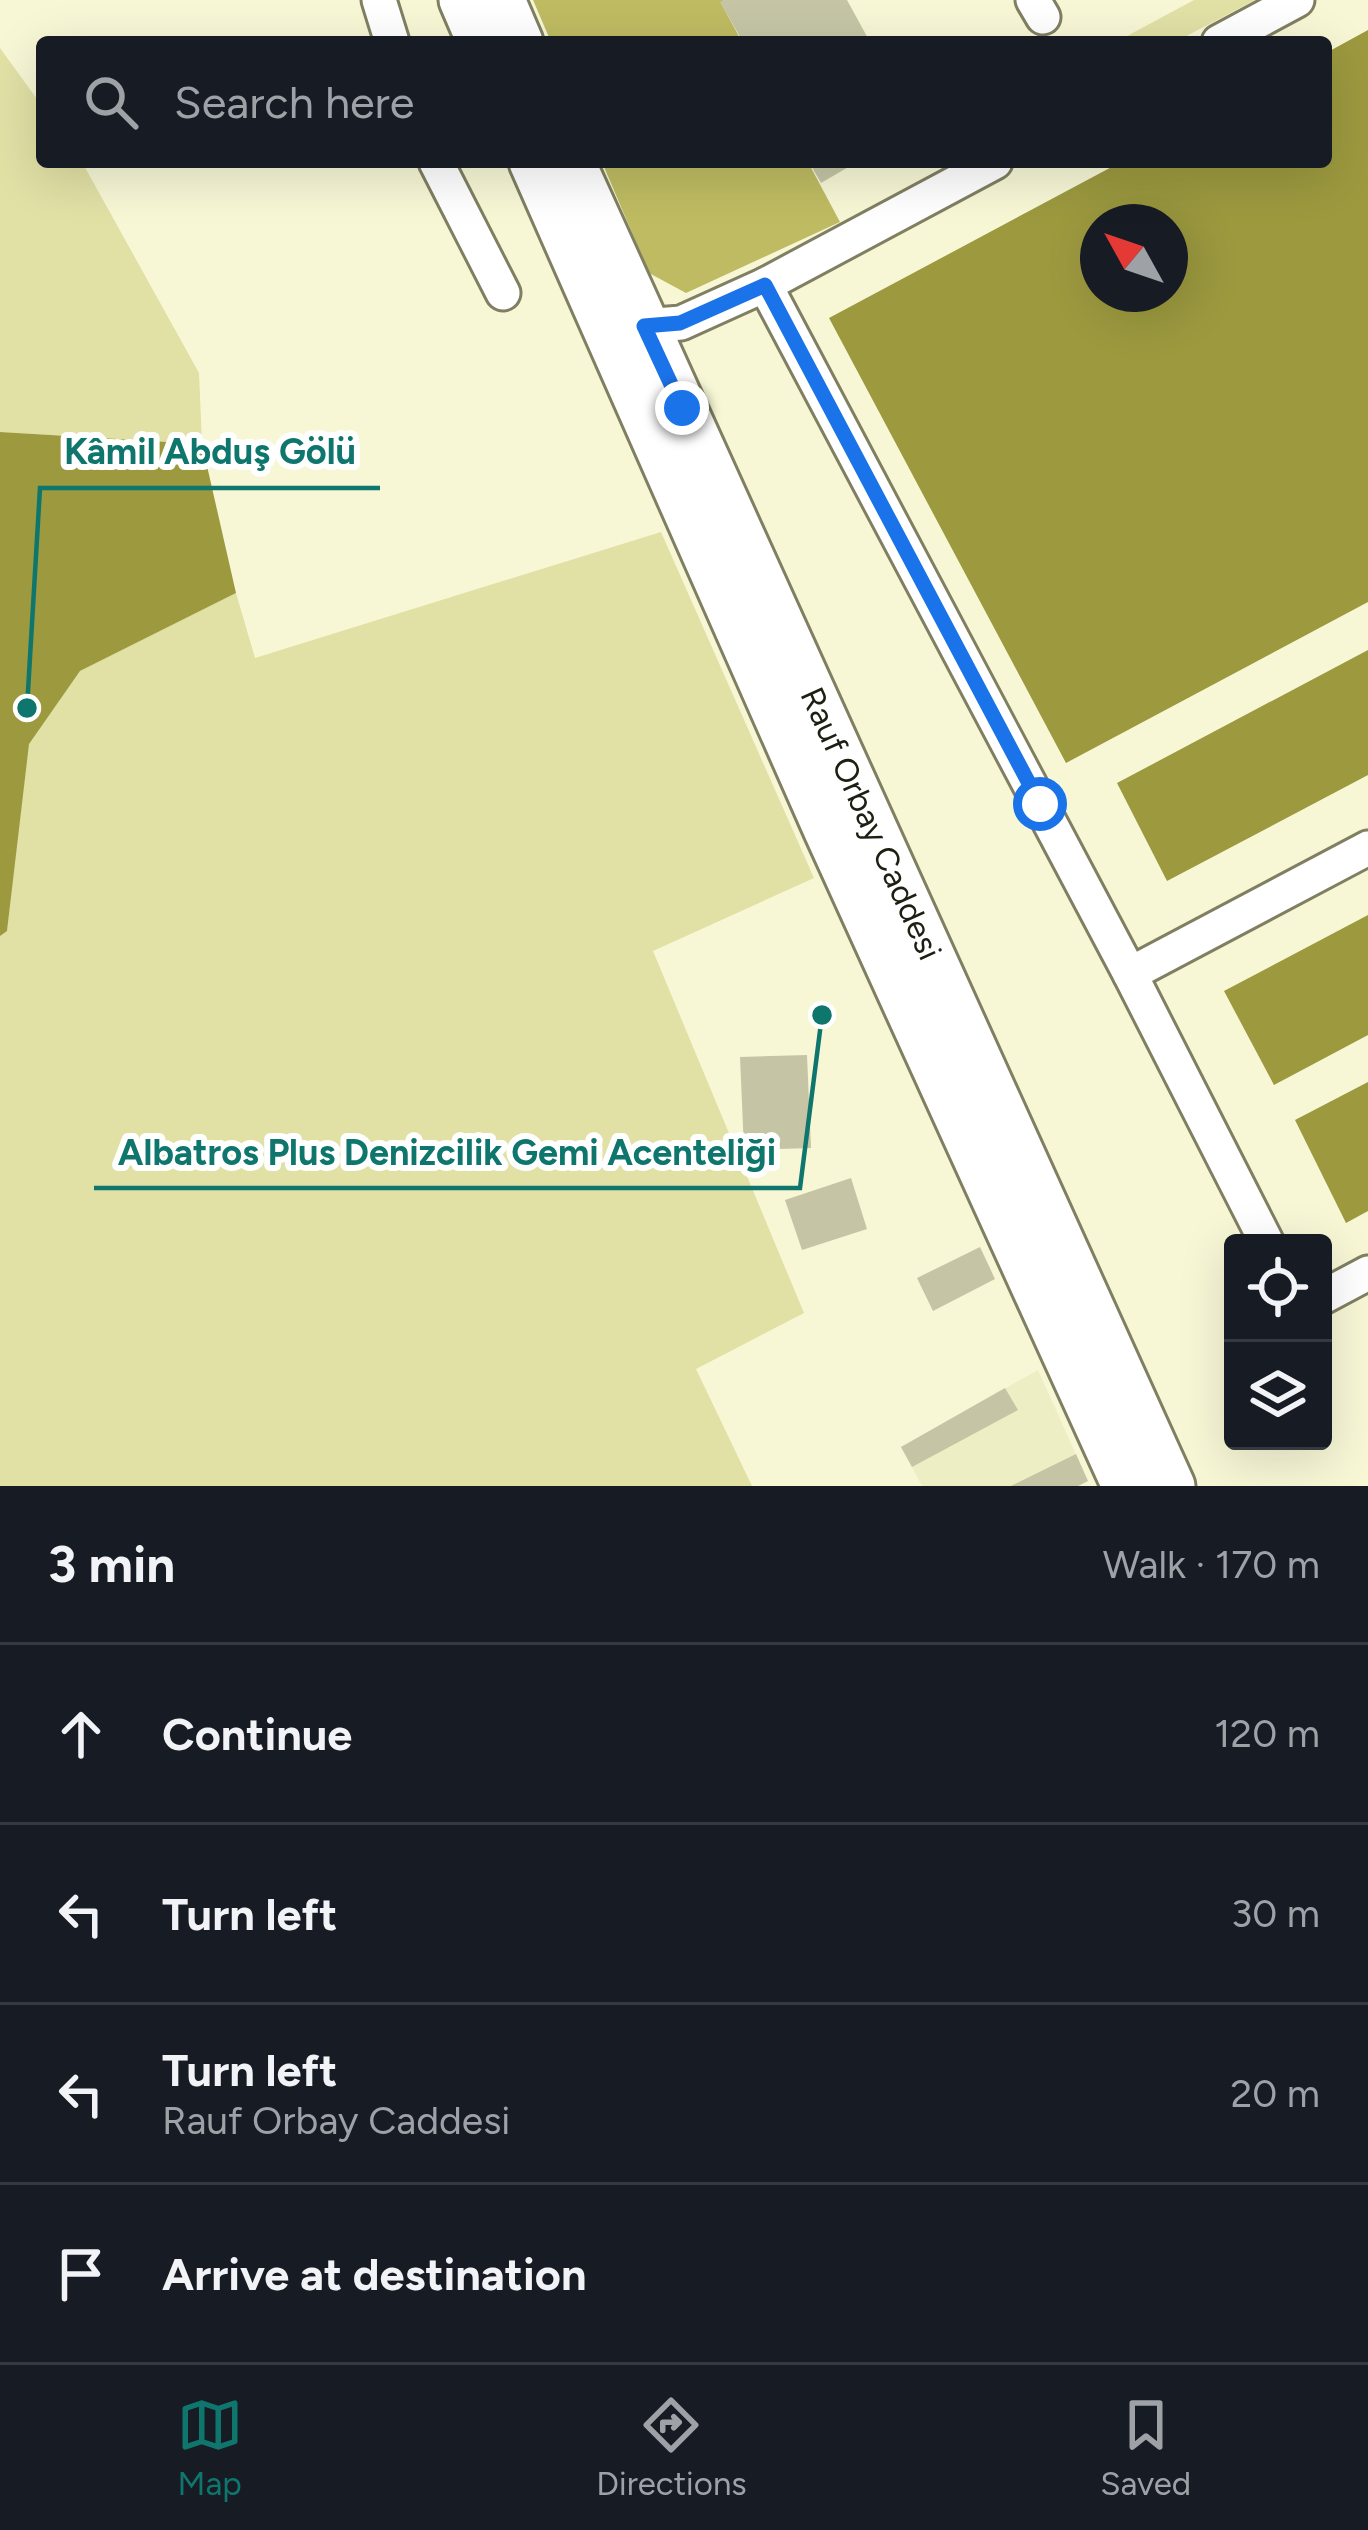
<!DOCTYPE html>
<meta charset="utf-8">
<style>
:root{--surface:#171b24;--page:#20242c;--text:#f1f3f6;--muted:#9ea1a6;--line:#363941;--accent:#0f766e}
body{margin:0;font-family:Figtree,sans-serif;background:var(--page);color:var(--text)}
.controls{position:absolute;right:36px;bottom:36px;display:grid;overflow:hidden;border-radius:12px;box-shadow:0 12px 48px #0002}
.controls button{width:108px;height:108px;display:grid;place-items:center;padding:0;border:0;border-bottom:3px solid var(--line);background:var(--surface);color:var(--text);font:60px sans-serif}
.compass{position:absolute;left:1080px;top:204px;width:108px;height:108px;border-radius:50%;background:var(--surface);box-shadow:0 12px 48px #0002;rotate:310deg}
.stop{position:absolute;width:36px;height:36px;margin:-27px;border:9px solid #1a73e8;border-radius:50%;background:#fff}
.stop.end{background:#1a73e8;border-color:#fff;box-shadow:0 3px 12px #0008}
.list{margin:0;padding:0;list-style:none}
h2{display:flex;justify-content:space-between;align-items:center;height:156px;margin:0;padding:0 48px;font-size:51px}
h2 small{font-size:39px;font-weight:400;color:var(--muted)}
.list li{display:grid;grid-template-columns:78px 1fr auto;gap:36px;align-items:center;box-sizing:border-box;height:180px;padding:0 48px;border-top:3px solid var(--line)}
.list b{display:block;font-size:45px;white-space:nowrap}
.list p{margin:0;font-size:39px;white-space:nowrap;color:var(--muted)}
.list em{font-size:39px;font-style:normal;color:var(--muted)}
.icon{flex:none;width:66px;height:66px;fill:none;stroke:currentColor;stroke-width:2;stroke-linecap:round;stroke-linejoin:round}
.map{position:relative;flex:none;width:1368px;height:1486px;overflow:hidden}
.search{position:absolute;background:var(--surface);box-shadow:0 12px 48px #0002;left:36px;right:36px;top:36px;height:132px;display:flex;align-items:center;gap:30px;box-sizing:border-box;padding:0 42px;border-radius:12px;color:var(--muted);font-size:45px}
.sheet{height:876px;background:var(--surface)}
nav{display:flex;justify-content:space-around;align-items:center;box-sizing:border-box;height:168px;border-top:3px solid var(--line);background:var(--surface);font-size:33px;color:var(--muted)}
nav a{display:grid;justify-items:center;gap:6px}
nav .on{color:var(--accent)}
.map>svg:first-child{display:block}
</style>
<div class="map">
<svg width="1368" height="1486" viewBox="0 0 1368 1486">
<rect width="100%" height="100%" fill="#f7f7d6"/>
<polygon fill="#eeeec5" points="1038,1370 1088,1481 1078,1486 922,1486 901,1447"/>
<g fill="#e1e0a5">
<polygon points="1194,0 1255,0 1175,42 1116,42"/>
<polygon points="0,48 42,106 42,162 82,162 199,373 202,444 0,432"/>
<polygon points="661,532 814,878 653,951 804,1313 696,1369 752,1486 0,1486 0,936 7,930 28,744 80,671 236,593 255,658"/>
</g>
<g fill="#bebb62">
<polygon points="533,0 724,0 721,3 742,42 551,42"/>
<polygon points="602,162 808,162 840,222 686,293 649,273"/>
</g>
<g fill="#9c993f" fill-rule="evenodd">
<path d="M1368,30V602L1066,763L829,318L1121,162H1326V53ZM1170,222V294H1098V222Z"/>
<polygon points="0,432 202,444 236,593 80,671 29,744 7,931 0,936"/>
<polygon points="1368,650 1368,775 1167,881 1117,783"/>
<polygon points="1368,915 1368,1035 1274,1085 1224,991"/>
<polygon points="1368,1082 1368,1211 1346,1223 1295,1120"/>
</g>
<g fill="#c5c5a6">
<polygon points="724,0 847,0 870,42 743,42 720,2"/>
<polygon points="809,162 857,162 821,183"/>
<polygon points="807,1055 811,1148 744,1150 740,1057"/>
<polygon points="851,1178 867,1229 802,1250 785,1200"/>
<polygon points="980,1247 995,1279 933,1311 917,1278"/>
<polygon points="1005,1388 1018,1410 912,1467 901,1447"/>
<polygon points="1076,1454 1088,1481 1078,1486 1011,1486"/>
</g>
<g fill="none" stroke-linecap="round" stroke-linejoin="round">
<g stroke="#807f62" stroke-width="39">
<g id="minor">
<polyline points="379,0 392,42"/>
<polyline points="1033,0 1043,17"/>
<polyline points="1219,42 1297,0"/>
<polyline points="436,162 503,293"/>
<polyline points="765,285 1130,974 1267,1243"/>
<polyline points="644,326 681,323 765,285 995,162"/>
<polyline points="1130,974 1368,848"/>
<polyline points="1323,1297 1368,1273"/>
</g>
</g>
<g stroke="#807f62" stroke-width="51">
<g id="major">
<polyline points="462,0 480,42"/>
<polyline points="502,0 520,42"/>
<polyline points="532,162 827,831 1125,1486"/>
<path id="s1" d="M572,162L1172,1486"/>
</g>
</g>
<use href="#minor" stroke="#fff" stroke-width="33"/>
<use href="#major" stroke="#fff" stroke-width="45"/>
</g>
<g fill="none" stroke-linecap="round" stroke-linejoin="round">
<polyline stroke="#1a73e8" stroke-width="15" points="682,408 644,326 680,323 765,285 1040,804"/>
</g>
<g text-anchor="middle" stroke-width="12" stroke-linejoin="round" paint-order="stroke">
<g font-size="33" fill="#1e1e12" stroke="#fff">
<text dy="12" stroke="none"><textPath href="#s1" startOffset="726">Rauf Orbay Caddesi</textPath></text>
</g>
</g>
<path fill="none" stroke="#0f766e" stroke-width="4.5" d="M27 708L40 488H380M822 1015L800 1188H94"/>
<g fill="#0f766e" stroke="#fff" stroke-width="4.5">
<circle cx="27" cy="708" r="12"/>
<circle cx="822" cy="1015" r="12"/>
</g>
<g font-size="36" text-anchor="middle" font-weight="bold" fill="#0f766e" stroke="#fff" stroke-width="12" stroke-linejoin="round" paint-order="stroke">
<text x="210" y="464">Kâmil Abduş Gölü</text>
<text x="447" y="1165">Albatros Plus Denizcilik Gemi Acenteliği</text>
</g>
</svg>
<div class="controls">
<button><svg class="icon" aria-label="locate" viewBox="0 0 24 24"><circle cx="12" cy="12" r="6"/><path d="M12 2v4M12 18v4M2 12h4M18 12h4"/></svg></button>
<button><svg class="icon" aria-label="layers" viewBox="0 0 24 24"><path d="M12 4l9 5-9 5-9-5zM3 14l9 5 9-5"/></svg></button>
</div>
<svg class="compass" viewBox="-18 -18 36 36"><path d="M0-13l5 13h-10z" fill="#e53935"/><path d="M0 13l5-13h-10z" fill="#9ea1a6"/></svg>
<div class="stop" style="left:1040px;top:804px"></div>
<div class="stop end" style="left:682px;top:408px"></div>
<div class="search"><svg class="icon" aria-label="search" viewBox="0 0 24 24"><circle cx="10" cy="10" r="6"/><path d="M15 15l6 6"/></svg>Search here</div>
</div>
<section class="sheet">
<h2>3 min<small>Walk · 170 m</small></h2>
<ul class="list">
<li><svg class="icon" aria-label="ahead" viewBox="0 0 24 24"><path d="M12 20V5M6 11l6-6 6 6"/></svg><div><b>Continue</b></div><em>120 m</em></li>
<li><svg class="icon" aria-label="left" viewBox="0 0 24 24"><path d="M17 20v-9H6M10 6l-5 5 5 5"/></svg><div><b>Turn left</b></div><em>30 m</em></li>
<li><svg class="icon" aria-label="left" viewBox="0 0 24 24"><path d="M17 20v-9H6M10 6l-5 5 5 5"/></svg><div><b>Turn left</b><p>Rauf Orbay Caddesi</p></div><em>20 m</em></li>
<li><svg class="icon" aria-label="arrive" viewBox="0 0 24 24"><path d="M6 21V4h12l-3 4 3 4H6"/></svg><div><b>Arrive at destination</b></div></li>
</ul>
</section>
<nav>
<a class="on"><svg class="icon" aria-label="map" viewBox="0 0 24 24"><path d="M3 6l6-2 6 2 6-2v14l-6 2-6-2-6 2zM9 4v14M15 6v14"/></svg>Map</a>
<a><svg class="icon" aria-label="directions" viewBox="0 0 24 24"><path d="M12 3l9 9-9 9-9-9zM9 14v-3h6M13 9l2 2-2 2"/></svg>Directions</a>
<a><svg class="icon" aria-label="saved" viewBox="0 0 24 24"><path d="M7 4h10v16l-5-4-5 4z"/></svg>Saved</a>
</nav>
